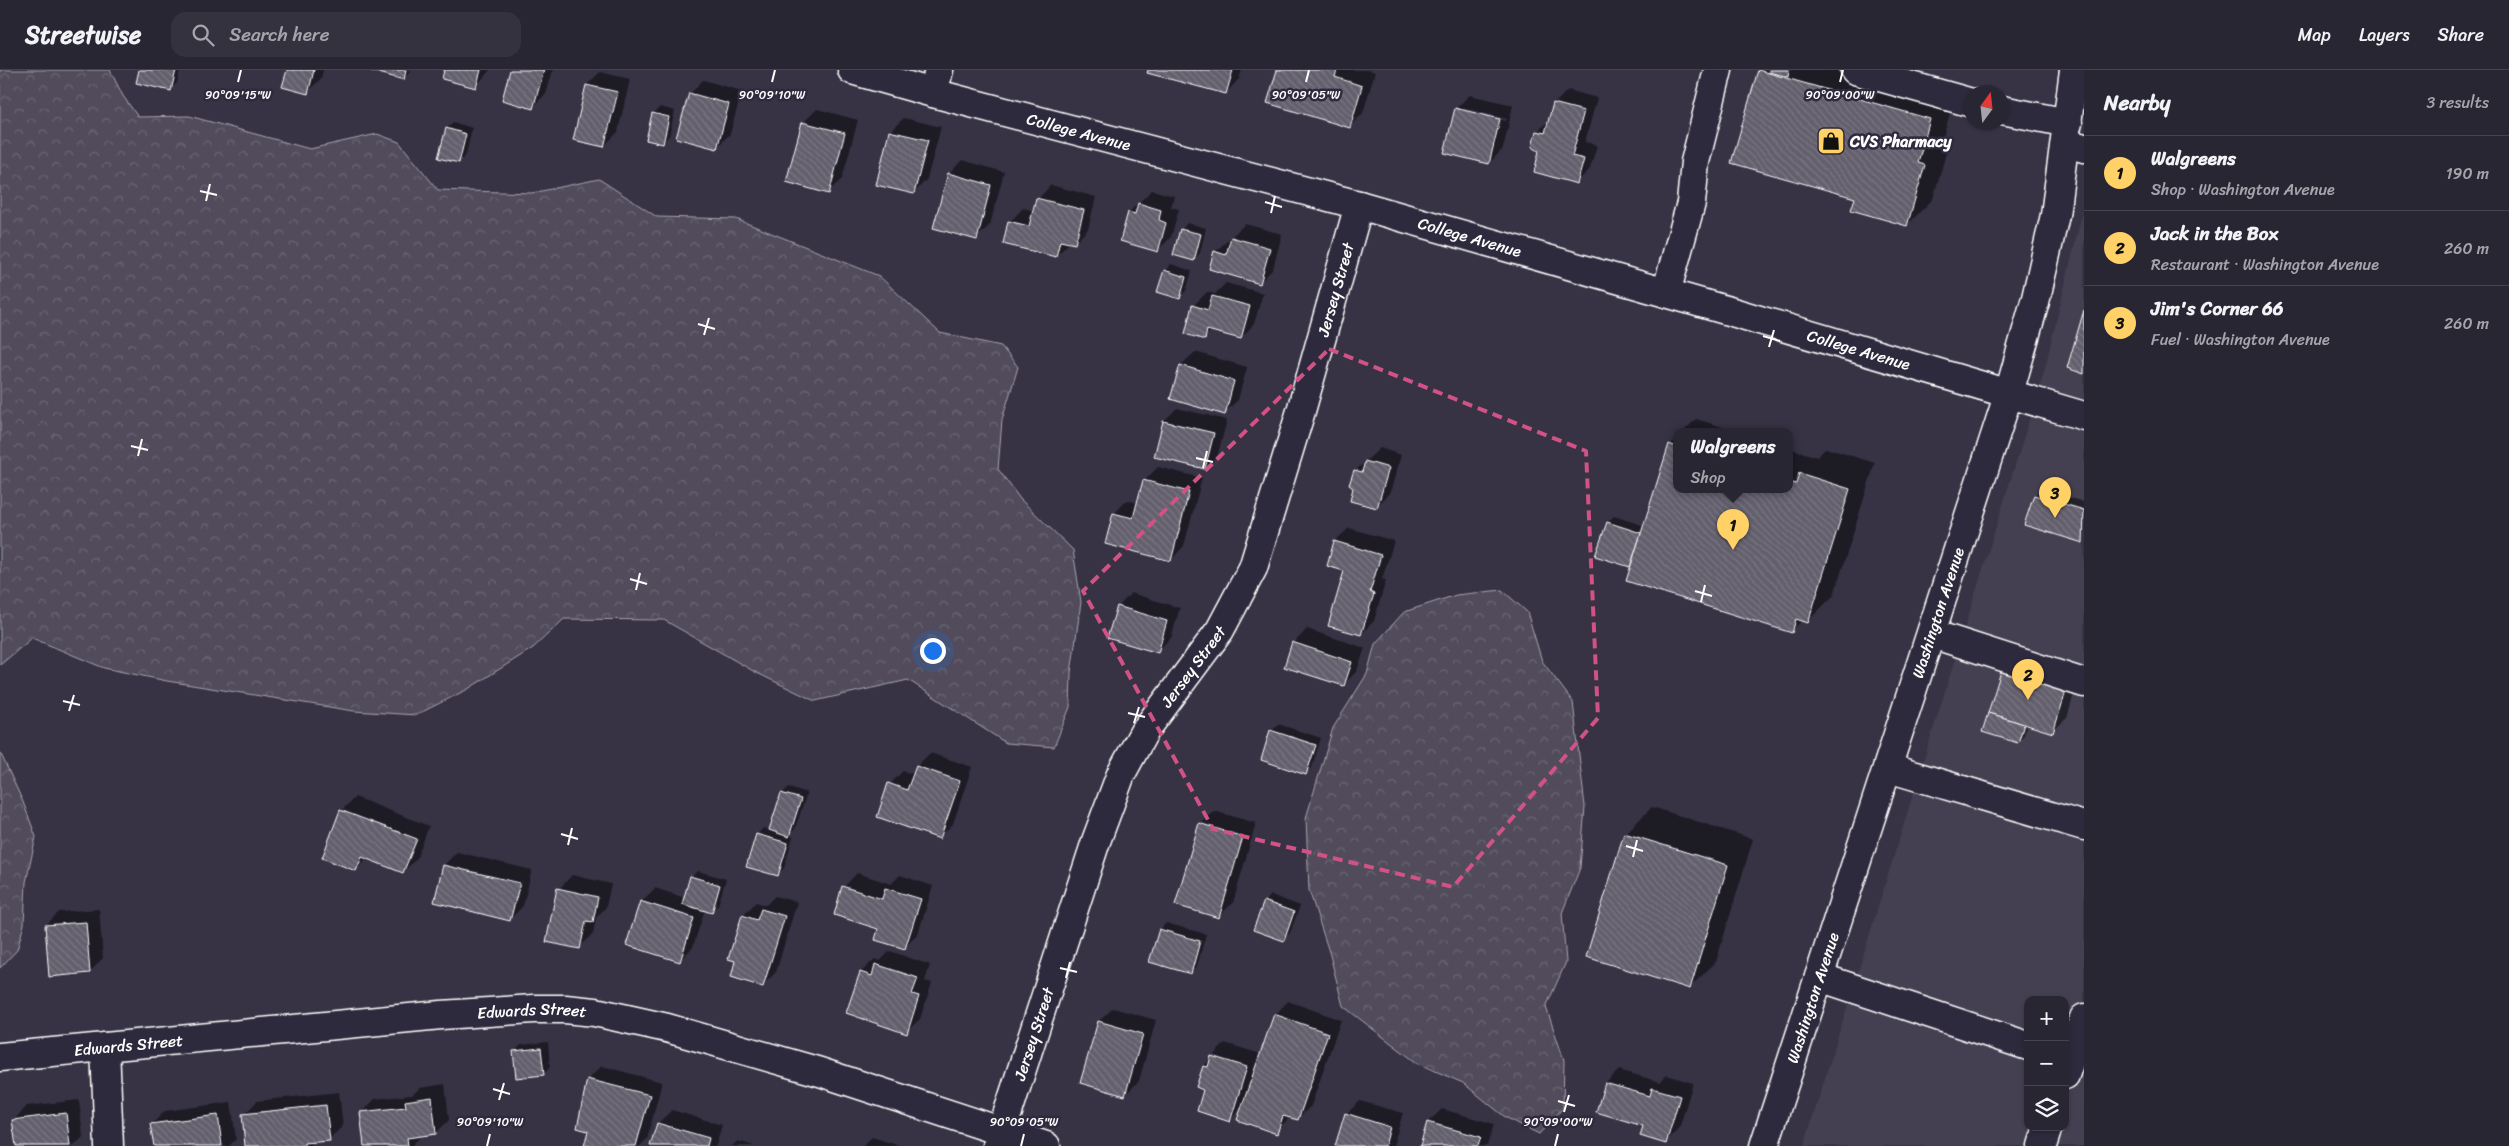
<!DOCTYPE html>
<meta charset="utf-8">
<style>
:root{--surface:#292634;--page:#353240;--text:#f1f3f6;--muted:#a5a5ac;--line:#45434f;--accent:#ffd166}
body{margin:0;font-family:Sriracha,sans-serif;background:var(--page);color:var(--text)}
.controls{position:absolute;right:15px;bottom:15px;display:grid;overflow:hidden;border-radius:10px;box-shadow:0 1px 4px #0004}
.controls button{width:45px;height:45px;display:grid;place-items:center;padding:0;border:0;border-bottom:1px solid var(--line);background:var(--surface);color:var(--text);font:25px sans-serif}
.compass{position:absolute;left:1964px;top:15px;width:45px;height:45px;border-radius:50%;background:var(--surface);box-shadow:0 1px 4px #0004;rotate:15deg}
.you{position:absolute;left:932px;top:580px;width:18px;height:18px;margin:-12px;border:4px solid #fff;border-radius:50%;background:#1a73e8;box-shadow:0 0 0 8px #1a73e833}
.badge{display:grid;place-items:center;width:32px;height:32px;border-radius:50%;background:var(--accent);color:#111;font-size:16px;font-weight:700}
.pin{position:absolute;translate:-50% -41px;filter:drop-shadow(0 1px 2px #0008)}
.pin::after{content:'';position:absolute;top:26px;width:18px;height:15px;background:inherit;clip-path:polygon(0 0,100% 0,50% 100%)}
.popup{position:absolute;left:1673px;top:358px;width:120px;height:65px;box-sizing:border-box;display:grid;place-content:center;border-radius:10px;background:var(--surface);filter:drop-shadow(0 1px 4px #0005);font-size:16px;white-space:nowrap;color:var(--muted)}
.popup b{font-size:19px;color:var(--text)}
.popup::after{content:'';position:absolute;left:50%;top:100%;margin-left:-10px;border:10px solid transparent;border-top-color:var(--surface)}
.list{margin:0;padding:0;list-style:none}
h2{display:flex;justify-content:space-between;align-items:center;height:65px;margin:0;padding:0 20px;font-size:21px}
h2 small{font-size:16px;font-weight:400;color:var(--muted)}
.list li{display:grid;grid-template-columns:32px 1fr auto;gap:15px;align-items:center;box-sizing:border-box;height:75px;padding:0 20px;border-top:1px solid var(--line)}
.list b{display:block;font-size:19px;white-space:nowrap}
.list p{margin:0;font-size:16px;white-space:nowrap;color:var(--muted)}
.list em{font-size:16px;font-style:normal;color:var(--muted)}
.icon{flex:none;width:28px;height:28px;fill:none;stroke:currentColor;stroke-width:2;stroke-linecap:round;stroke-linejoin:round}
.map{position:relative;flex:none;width:2084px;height:1076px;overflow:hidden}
header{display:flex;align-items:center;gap:30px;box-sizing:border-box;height:70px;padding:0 25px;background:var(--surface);border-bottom:1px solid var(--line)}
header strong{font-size:24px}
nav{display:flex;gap:28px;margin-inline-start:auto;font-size:18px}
.search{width:350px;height:45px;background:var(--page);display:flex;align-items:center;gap:12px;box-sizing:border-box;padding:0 18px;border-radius:15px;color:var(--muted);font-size:19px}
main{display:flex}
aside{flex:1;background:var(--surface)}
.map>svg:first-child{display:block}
</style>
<header>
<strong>Streetwise</strong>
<div class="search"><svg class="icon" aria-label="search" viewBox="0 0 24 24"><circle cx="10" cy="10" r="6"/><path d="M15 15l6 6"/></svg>Search here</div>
<nav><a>Map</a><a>Layers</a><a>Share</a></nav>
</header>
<main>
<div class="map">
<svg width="2084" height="1076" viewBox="0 0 2084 1076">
<defs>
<pattern id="forest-crowns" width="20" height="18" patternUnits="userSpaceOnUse" patternTransform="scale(1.25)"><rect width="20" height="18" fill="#514c5c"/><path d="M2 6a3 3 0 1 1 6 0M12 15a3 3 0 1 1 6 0" fill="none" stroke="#6b6774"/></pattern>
<pattern id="building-back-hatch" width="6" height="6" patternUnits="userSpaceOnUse" patternTransform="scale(1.25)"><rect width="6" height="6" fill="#635f6d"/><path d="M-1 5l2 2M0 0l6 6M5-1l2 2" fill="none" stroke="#7a7783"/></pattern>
</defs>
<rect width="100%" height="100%" fill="#373345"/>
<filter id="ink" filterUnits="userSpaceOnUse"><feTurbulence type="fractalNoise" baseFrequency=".02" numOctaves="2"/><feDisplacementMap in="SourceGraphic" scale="10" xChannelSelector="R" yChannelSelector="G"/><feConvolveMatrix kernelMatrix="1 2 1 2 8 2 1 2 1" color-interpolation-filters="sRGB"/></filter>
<g filter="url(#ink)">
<path fill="#444051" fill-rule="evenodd" d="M2084,136V1076H1804L2044,302ZM2028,930H2065V1057H2028Z"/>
<g fill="url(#forest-crowns)" stroke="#a8a6ae">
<polygon points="0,0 110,0 123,26 138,47 189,46 310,79 377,64 399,72 438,120 532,123 599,109 657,147 736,149 879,206 940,263 1001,276 1018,297 1002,350 998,399 1020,429 1073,480 1081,532 1071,603 1070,637 1054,677 1006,673 908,610 815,631 755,602 664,550 564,549 533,578 468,619 416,645 354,641 167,611 104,598 32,568 0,595"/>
<polygon points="1502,520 1527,542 1542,591 1573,632 1585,737 1580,798 1562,843 1566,892 1546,937 1564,990 1563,1038 1539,1064 1505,1047 1463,1013 1417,993 1343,936 1330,885 1309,820 1306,748 1333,658 1367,604 1375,574 1404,542 1456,525"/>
<polygon points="0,682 23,732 36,767 26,812 24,854 17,880 0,898"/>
</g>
<g fill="#0007" fill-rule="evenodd">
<polygon points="141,0 180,0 177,13 170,20"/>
<polygon points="288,0 323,0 321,9 307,22"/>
<polygon points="372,0 412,0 403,9"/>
<polygon points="445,0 490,0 476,16"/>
<polygon points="511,0 553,0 546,24 532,37"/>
<polygon points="1149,0 1242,0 1239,9 1226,23"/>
<polygon points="1278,0 1368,0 1375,2 1363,43 1350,56"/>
<polygon points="1759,0 1877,0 1956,23 1943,67 1950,69 1933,129 1907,155 1856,127 1733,92"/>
<polygon points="600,2 630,9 618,62 604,76 587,15"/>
<polygon points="703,10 742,21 730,64 717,77 690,24"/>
<polygon points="1568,20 1597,28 1585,72 1597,75 1590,99 1577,112 1541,80 1538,61 1551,48 1555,33"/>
<path d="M1470,25L1513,35L1503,79L1489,93L1446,82L1456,38ZM1464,38L1507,49L1506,51L1464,41Z"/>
<polygon points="660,37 675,41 669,66 662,73 653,44"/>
<polygon points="817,39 858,50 842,109 828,122 788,111 804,52"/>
<polygon points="904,48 941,57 927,109 914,123 877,114 890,61"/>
<polygon points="453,52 472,58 466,85 459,92 447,59"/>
<polygon points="962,90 1004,102 990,155 976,168 949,104"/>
<polygon points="1051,115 1096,127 1088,159 1075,173 1070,172 1056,186 1010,152 1023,138 1035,141 1038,129"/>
<polygon points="1152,120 1174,126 1171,137 1179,139 1171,167 1158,180 1129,142"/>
<polygon points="1187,153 1206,158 1200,183 1193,190 1181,160"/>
<polygon points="1245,154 1282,164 1273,199 1260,212 1215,182"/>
<polygon points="1171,194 1192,201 1186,221 1180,227 1165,201"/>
<polygon points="1226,213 1263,223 1254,254 1241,268 1212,260 1204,268 1186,263 1194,235 1207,222 1215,224"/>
<polygon points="1195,282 1247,297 1238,330 1224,343 1172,328 1181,295"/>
<polygon points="1177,338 1227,350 1218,384 1205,398 1164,351"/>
<polygon points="1696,349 1736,361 1684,361"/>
<polygon points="1677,368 1677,419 1789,419 1789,378 1817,387 1826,378 1875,393 1834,525 1808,551 1803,550 1791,561 1632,496 1597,485 1608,452 1614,446 1645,456 1670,375"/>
<polygon points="1380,378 1401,385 1390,423 1376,437 1355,418 1355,401"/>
<polygon points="1158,397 1202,408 1184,476 1171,490 1114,444 1127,430 1138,433 1144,411"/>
<polygon points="2041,419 2084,432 2083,472 2035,425"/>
<polygon points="1349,458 1394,471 1382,509 1386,510 1374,551 1361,564 1345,500 1328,495 1335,471"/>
<polygon points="1131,523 1180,538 1171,568 1157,581 1118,537"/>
<polygon points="1307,559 1365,578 1357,601 1343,615 1294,573"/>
<polygon points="2080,604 2067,648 2053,661 2028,654 2024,665 2018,672 1983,661"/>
<polygon points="1278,654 1321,668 1312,697 1306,703 1271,661"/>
<polygon points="930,683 972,697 953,754 940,767 890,714 903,701 914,704 917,696"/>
<polygon points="789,717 807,723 795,759 789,765 793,767 784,798 777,805 757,765 763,758 770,760 782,724"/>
<polygon points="355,727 429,756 417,788 403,802 368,788 356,800 323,787 341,741"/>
<polygon points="1652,737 1753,769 1716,892 1689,918 1587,886 1626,763"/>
<polygon points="1214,741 1256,753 1233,833 1219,846 1200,754"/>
<polygon points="457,782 532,800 523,836 510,849 444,795"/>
<polygon points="698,801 726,809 718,835 712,841 705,839 693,877 680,890 641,832 655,818 685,828 691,807"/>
<polygon points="857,803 891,814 900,805 933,816 918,864 904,878 879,858 844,817"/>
<polygon points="572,805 611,814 606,837 596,848 593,864 579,877 559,819"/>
<polygon points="1271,825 1300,836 1290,863 1283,869 1265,832"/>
<polygon points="775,826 797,832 776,902 763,915 737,890 743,846 756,832 766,835"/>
<polygon points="99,839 103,888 90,902 46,855 59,842"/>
<polygon points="1166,853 1206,864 1197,896 1190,902 1160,860"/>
<polygon points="890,881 930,895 925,911 932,913 920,949 906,962 861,902 875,889 880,891"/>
<polygon points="1288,931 1341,950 1311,1036 1297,1049 1290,1047 1276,1062 1242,1038 1230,1050 1205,1019 1204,996 1225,973 1261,984 1275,945"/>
<polygon points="1113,938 1156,950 1139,1011 1125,1025 1099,951"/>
<polygon points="548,972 550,997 544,1004 514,982 521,975"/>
<polygon points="602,996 662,1012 647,1069 640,1076 585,1076 590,1060 588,1009"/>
<polygon points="1619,1000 1660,1012 1667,1005 1693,1013 1679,1059 1665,1072 1644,1055 1606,1013"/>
<polygon points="445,1014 449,1050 436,1063 422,1065 411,1076 365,1076 361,1043 375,1029 412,1025 420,1018"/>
<polygon points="339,1022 343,1056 329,1069 315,1071 310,1076 247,1076 244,1045 257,1031"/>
<polygon points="79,1030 83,1067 74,1076 17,1076 14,1050 27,1036"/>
<polygon points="1360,1031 1403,1043 1393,1076 1337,1076 1346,1044"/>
<polygon points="231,1032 236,1069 229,1076 155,1076 152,1054 165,1041"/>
<polygon points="1442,1039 1494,1054 1487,1076 1421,1076 1428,1052"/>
<polygon points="672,1040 722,1055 716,1076 651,1076 658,1053"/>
<polygon points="872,1067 900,1076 863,1076"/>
<polygon points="738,1071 754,1076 732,1076"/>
</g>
<g fill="url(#building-back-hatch)" stroke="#fff">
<polygon points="139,0 176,0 171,21 136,13"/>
<polygon points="287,0 314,0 308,24 282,17"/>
<polygon points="368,0 406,0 404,10"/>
<polygon points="444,0 481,0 476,18 442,9"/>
<polygon points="510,0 544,0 533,39 502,30"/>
<polygon points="1148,0 1233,0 1226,24 1147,3"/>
<polygon points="1277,0 1337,0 1335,7 1362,16 1350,58 1267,33"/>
<polygon points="1758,0 1930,49 1918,93 1925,95 1907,156 1851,140 1855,128 1731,93"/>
<polygon points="1769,0 1789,0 1788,7 1769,2"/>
<polygon points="586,15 618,22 604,77 573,70"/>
<polygon points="689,23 729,34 717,79 676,68"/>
<polygon points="1553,33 1584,41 1572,86 1584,89 1577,114 1534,102 1539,81 1532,77 1536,61 1545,63"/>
<polygon points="1455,38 1500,49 1489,94 1444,83"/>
<polygon points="652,43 669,47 663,74 646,70"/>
<polygon points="802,52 845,63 829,124 786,112"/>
<polygon points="446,58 466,64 459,93 438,88"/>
<polygon points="889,61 928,70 914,124 876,115"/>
<polygon points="948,103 991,115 977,170 933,158"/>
<polygon points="1036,128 1084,140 1075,174 1060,171 1056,187 1003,174 1008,151 1029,156"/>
<polygon points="1138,133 1161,140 1159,150 1166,153 1158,182 1120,171 1128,142 1135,144"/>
<polygon points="1180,159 1201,164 1194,191 1173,185"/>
<polygon points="1231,167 1270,178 1260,214 1209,199 1214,181 1226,185"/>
<polygon points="1164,200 1186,207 1180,229 1157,222"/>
<polygon points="1212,226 1250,236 1241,269 1207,260 1205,270 1185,264 1192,235 1208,240"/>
<polygon points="2084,240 2084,304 2067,298"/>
<polygon points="1180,295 1234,311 1225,345 1170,329"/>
<polygon points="1163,351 1214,363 1205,399 1154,387"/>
<polygon points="1669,374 1677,377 1677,419 1789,419 1789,412 1796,414 1799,403 1850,419 1808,553 1796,549 1792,563 1626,511"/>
<polygon points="1365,391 1389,398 1377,438 1350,431 1353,418 1349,415 1354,400 1362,402"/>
<polygon points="1143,410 1189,422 1171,491 1105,474 1113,443 1133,448"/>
<polygon points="2034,425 2084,440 2083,473 2024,455"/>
<polygon points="1607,452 1641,463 1630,497 1595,486"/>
<polygon points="1334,471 1381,485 1370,522 1374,524 1361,565 1328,556 1344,501 1327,496"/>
<polygon points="1117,536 1167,551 1158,583 1107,568"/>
<polygon points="1292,572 1352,592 1344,616 1284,597"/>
<polygon points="2002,598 2067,618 2053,663 1988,643"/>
<polygon points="1988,643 2024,654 2018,673 1982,662"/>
<polygon points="1270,660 1316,675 1306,705 1261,690"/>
<polygon points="916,696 960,711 940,769 877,747 888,713 907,720"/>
<polygon points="781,723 801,729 789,767 769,760"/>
<polygon points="340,740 417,769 403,803 362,787 356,801 322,788"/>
<polygon points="1199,753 1243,767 1219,848 1175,835"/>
<polygon points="1624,763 1728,795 1690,919 1586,887"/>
<polygon points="756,764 788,773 778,806 746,797"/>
<polygon points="443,795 520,813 510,851 434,832"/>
<polygon points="690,806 720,815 712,843 682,834"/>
<polygon points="842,816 882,829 885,818 921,829 905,879 875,870 878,859 834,845"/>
<polygon points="557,818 598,827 593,852 586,851 580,879 546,872"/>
<polygon points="640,831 694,848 680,892 626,875"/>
<polygon points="1264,831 1294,842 1284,871 1253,860"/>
<polygon points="761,839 785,846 763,917 731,907 735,891 728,889 742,845 757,850"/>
<polygon points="86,852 90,903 49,907 45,855"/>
<polygon points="1159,859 1200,871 1191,904 1149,892"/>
<polygon points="875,894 918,908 912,924 919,926 907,964 846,943 860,902 872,906"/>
<polygon points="1274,944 1328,963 1298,1050 1283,1046 1277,1064 1237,1050"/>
<polygon points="1098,951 1143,964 1125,1026 1080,1013"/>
<polygon points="541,978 544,1005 516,1008 513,981"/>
<polygon points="1211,986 1247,997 1230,1052 1197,1041 1203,1020 1196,1017 1203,996 1208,997"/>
<polygon points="587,1009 650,1025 636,1076 584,1076 588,1061 577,1058"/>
<polygon points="1605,1013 1650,1026 1652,1018 1680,1026 1666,1074 1640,1066 1643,1056 1596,1042"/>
<polygon points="432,1027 436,1064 407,1068 408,1076 364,1076 360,1042 406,1037 405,1031"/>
<polygon points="326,1035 330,1071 304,1073 304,1076 245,1076 242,1044"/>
<polygon points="66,1043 70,1076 16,1076 12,1050"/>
<polygon points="1345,1043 1390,1057 1385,1076 1335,1076"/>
<polygon points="218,1045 222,1076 154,1076 150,1054"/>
<polygon points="1427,1052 1481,1067 1478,1076 1420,1076"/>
<polygon points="657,1053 709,1068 707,1076 650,1076"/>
</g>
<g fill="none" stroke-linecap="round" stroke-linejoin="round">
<g stroke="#fff" stroke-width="31">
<g id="minor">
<polyline points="1855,0 1972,33"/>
<polyline points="933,23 939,0"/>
<polyline points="2002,40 2068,53"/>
<polyline points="2066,73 2084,78"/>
<polyline points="1666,223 1691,133 1695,92 1718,0"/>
<polyline points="1932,564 2084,613"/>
<polyline points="1888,698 2084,756"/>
<polyline points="1819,907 2028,976"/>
<polyline points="105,977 109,1076"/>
<path id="s1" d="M0,987L441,945L534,939H565L595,942L667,958L820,1002L1046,1076"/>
<polyline points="2065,1005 2084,948"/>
<path id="s2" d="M997,1076L1096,771L1121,704L1144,662L1220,560L1253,498L1301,341L1359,135"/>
<polyline points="2042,1076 2048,1057"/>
</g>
</g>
<g stroke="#fff" stroke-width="31">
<g id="major">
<path id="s3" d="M852,0L933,23L1359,135L1729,241L2084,346"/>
<path id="s4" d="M1764,1076L2009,323L2036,228L2055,145L2074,0"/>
</g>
</g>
<use href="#minor" stroke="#2f2a3d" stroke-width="28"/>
<use href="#major" stroke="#2f2a3d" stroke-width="28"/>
</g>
</g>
<path fill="none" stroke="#d15284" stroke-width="4" stroke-dasharray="10 6" stroke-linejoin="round" d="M1329,279L1586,381L1598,648L1453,817L1213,759L1083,521Z"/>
<path fill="none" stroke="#fff" stroke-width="2" d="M238,12L241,0M772,12L775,0M1306,12L1309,0M1840,12L1843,0M200,121L217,125M206,131L210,114M1265,132L1282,137M1271,143L1275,126M698,254L715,259M704,265L709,248M1763,266L1780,271M1769,277L1774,260M131,376L148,380M138,386L142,369M1196,388L1213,392M1203,398L1207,381M630,509L647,514M636,520L640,503M1695,521L1712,526M1701,532L1705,515M63,631L80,635M69,641L74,625M1128,643L1145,647M1134,653L1139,637M561,764L578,769M568,775L572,758M1626,776L1643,781M1633,787L1637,770M1060,898L1077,902M1066,908L1070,892M493,1019L510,1024M499,1030L504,1013M1558,1031L1575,1036M1564,1042L1569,1025M487,1076L490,1064M1021,1076L1024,1064M1555,1076L1558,1064"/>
<defs>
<g id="shop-square" transform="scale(1.4375)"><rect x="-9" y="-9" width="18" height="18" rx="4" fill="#ffd166" stroke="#2f2a3d"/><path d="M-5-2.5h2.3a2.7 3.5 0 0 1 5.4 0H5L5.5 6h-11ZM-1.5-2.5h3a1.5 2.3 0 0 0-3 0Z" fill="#111"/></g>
</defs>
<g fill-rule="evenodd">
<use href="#shop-square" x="1831" y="71"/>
</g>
<g text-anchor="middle" stroke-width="5" stroke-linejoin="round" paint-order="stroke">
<g font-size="16" fill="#fff" stroke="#2f2a3d">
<text dy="6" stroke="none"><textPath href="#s3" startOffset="235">College Avenue</textPath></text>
<text dy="6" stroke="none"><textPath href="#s3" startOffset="640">College Avenue</textPath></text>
<text dy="6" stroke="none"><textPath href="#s2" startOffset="928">Jersey Street</textPath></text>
<text dy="6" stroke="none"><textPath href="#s3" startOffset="1045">College Avenue</textPath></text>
<text dy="6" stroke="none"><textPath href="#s4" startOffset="561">Washington Avenue</textPath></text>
<text dy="6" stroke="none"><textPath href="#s2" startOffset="522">Jersey Street</textPath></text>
<text dy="6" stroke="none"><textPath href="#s4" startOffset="156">Washington Avenue</textPath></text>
<text dy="6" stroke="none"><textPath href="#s1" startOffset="534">Edwards Street</textPath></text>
<text dy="6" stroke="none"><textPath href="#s2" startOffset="118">Jersey Street</textPath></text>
<text dy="6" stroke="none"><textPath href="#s1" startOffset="129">Edwards Street</textPath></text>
</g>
<g font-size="16" font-weight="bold" fill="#fff" stroke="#2f2a3d" text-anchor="start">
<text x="1850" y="77">CVS Pharmacy</text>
</g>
</g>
<g font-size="12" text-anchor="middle" fill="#fff" stroke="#2f2a3d" stroke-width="5" stroke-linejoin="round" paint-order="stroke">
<text x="238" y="29">90°09'15"W</text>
<text x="1306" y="29">90°09'05"W</text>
<text x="1840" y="29">90°09'00"W</text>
<text x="772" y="29">90°09'10"W</text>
<text x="490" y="1056">90°09'10"W</text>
<text x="1024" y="1056">90°09'05"W</text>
<text x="1558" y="1056">90°09'00"W</text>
</g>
</svg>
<div class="controls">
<button>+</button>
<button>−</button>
<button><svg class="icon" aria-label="layers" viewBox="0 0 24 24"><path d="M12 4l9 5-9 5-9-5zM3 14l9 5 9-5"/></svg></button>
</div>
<svg class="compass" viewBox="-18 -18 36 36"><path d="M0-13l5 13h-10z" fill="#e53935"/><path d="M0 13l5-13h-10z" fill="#a5a5ac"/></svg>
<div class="you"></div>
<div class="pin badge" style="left:1733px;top:480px">1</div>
<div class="popup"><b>Walgreens</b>Shop</div>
<div class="pin badge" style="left:2028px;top:630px">2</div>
<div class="pin badge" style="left:2055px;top:448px">3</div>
</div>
<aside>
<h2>Nearby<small>3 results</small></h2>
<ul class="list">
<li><span class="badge">1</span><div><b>Walgreens</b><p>Shop · Washington Avenue</p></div><em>190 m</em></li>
<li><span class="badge">2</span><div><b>Jack in the Box</b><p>Restaurant · Washington Avenue</p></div><em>260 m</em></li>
<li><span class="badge">3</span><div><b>Jim's Corner 66</b><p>Fuel · Washington Avenue</p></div><em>260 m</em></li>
</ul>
</aside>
</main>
